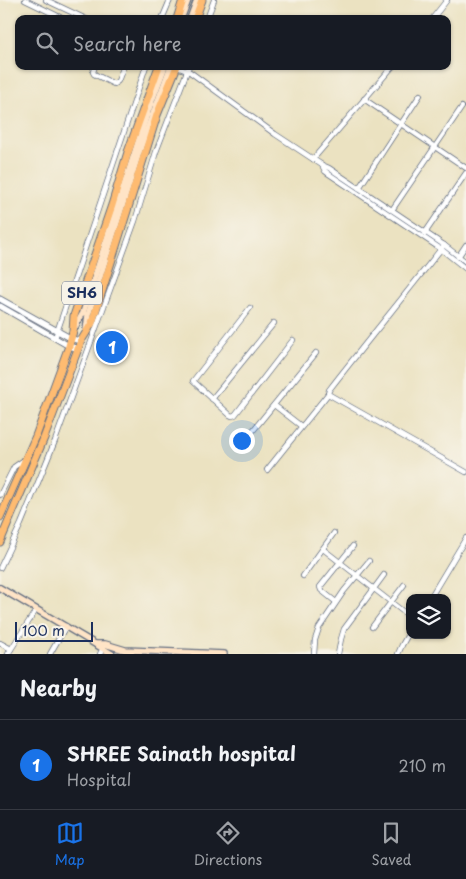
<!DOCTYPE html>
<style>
:root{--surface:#171b24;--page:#242831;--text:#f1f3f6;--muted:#9ea1a6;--line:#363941;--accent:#1a73e8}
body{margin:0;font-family:"Playpen Sans",sans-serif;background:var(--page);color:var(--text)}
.controls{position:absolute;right:15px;bottom:15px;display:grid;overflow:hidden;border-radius:10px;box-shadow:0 1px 4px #0004}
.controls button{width:45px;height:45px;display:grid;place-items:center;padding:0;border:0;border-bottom:1px solid var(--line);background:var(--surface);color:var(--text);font:25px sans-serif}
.scale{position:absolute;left:15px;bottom:12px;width:78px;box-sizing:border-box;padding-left:5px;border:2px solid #1b2f5e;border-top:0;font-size:14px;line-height:18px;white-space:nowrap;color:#1b2f5e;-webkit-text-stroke:4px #f7f3e8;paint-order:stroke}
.you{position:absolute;left:241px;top:440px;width:18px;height:18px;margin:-12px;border:4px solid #fff;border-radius:50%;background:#1a73e8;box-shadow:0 0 0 8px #1a73e833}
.badge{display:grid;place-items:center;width:32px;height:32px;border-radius:50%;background:var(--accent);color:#fff;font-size:16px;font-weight:700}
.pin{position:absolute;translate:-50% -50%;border:2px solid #fff;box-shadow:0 1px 5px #0006}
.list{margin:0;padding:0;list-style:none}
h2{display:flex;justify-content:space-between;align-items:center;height:65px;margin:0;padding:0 20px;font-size:21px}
h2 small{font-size:16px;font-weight:400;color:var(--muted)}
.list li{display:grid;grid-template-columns:32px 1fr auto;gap:15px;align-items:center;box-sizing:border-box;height:90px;padding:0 20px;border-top:1px solid var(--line)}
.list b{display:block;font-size:19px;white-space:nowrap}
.list p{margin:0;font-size:16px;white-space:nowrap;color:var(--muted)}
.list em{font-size:16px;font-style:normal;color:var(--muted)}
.icon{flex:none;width:28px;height:28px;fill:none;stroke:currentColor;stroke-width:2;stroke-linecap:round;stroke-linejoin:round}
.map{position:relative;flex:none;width:466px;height:654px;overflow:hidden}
.search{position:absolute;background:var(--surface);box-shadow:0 1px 4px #0004;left:15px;right:15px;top:15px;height:55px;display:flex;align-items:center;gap:12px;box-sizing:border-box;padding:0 18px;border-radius:10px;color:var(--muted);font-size:19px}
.sheet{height:155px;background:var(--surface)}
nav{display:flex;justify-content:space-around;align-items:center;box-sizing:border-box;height:70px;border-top:1px solid var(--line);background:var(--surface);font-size:14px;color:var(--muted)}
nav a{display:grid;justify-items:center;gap:2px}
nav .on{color:var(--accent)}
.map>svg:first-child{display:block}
</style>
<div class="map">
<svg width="466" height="654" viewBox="0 0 466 654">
<rect width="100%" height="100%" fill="#f7f3e8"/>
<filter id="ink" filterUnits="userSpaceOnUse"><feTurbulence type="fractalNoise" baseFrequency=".02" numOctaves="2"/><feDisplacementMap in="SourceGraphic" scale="10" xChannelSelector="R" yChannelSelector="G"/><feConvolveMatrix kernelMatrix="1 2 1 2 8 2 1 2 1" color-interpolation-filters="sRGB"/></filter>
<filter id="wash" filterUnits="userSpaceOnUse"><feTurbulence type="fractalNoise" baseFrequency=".0096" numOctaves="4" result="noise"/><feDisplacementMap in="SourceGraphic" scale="20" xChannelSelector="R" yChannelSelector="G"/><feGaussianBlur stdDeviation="1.12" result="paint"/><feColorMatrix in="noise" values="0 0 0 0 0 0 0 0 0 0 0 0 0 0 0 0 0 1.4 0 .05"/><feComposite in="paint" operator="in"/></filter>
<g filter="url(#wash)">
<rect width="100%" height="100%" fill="#ebe2c1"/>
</g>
<g filter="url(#ink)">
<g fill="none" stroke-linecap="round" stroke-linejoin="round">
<g stroke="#646e81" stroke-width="6">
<g id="minor">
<polyline points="25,0 64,19"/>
<polyline points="46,0 86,19"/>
<polyline points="162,19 170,0"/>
<polyline points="207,19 214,0"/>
<polyline points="432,19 447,0"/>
<polyline points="95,66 93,72 94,74 114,84 118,81 123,68 122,66"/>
<polyline points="177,67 190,72 275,134 322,165 329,168 444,245 466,262"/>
<polyline points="364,99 466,168"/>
<polyline points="313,159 393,66"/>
<polyline points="322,165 325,171 329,174 441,249 466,269"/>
<polyline points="359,188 420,95"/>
<polyline points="392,210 462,107"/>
<polyline points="425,233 466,173"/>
<path d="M444,245C406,294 367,341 329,390L328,394L466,472"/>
<polyline points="458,257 466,245"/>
<polyline points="250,308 193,381 230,415 232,416 235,415 293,340"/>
<polyline points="55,338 146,66"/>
<polyline points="212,399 274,323"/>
<polyline points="274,405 301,426"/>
<polyline points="251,433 316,353"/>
<polyline points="267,470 328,394"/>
<polyline points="0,495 14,467 24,460"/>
<polyline points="323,549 410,617"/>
<polyline points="0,568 21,524 55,441 135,221 156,152 189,66"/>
<polyline points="303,576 334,533"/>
<polyline points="430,598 466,538"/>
<polyline points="336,602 321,590 320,587 353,546"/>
<polyline points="372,627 404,585"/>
<polyline points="0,643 11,649"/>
<polyline points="8,654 36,610"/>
<polyline points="50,654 66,626"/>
<polyline points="100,654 104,646"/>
<polyline points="314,654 315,640 319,628 344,591 369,561"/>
<polyline points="338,654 341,639 344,629 384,575"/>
<polyline points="398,654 402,645 410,631"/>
</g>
</g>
<g stroke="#646e81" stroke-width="7">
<g id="tertiary">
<polyline points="0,299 72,339 81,341"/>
<polyline points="0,306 69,346 79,349"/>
</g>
</g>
<g stroke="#646e81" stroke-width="8">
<g id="secondary">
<polyline points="181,19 188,0"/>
<polyline points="190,19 197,0"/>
<polyline points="74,329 83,313 148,111 165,66"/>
<polyline points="86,331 88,315 141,146 171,66"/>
<polyline points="0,588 112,654"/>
<polyline points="96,644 105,644 125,650 224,654"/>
</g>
</g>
<g stroke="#646e81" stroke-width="9">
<g id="trunk">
<polyline points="177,19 183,0"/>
<polyline points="195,19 202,0"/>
<polyline points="0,517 36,436 69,346 73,331 74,316 112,205 128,152 159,66"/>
<polyline points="0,542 44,438 81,341 92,323 157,115 177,66"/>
</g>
</g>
<use href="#minor" stroke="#fff" stroke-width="4.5"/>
<use href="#tertiary" stroke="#fff" stroke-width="5"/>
<use href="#secondary" stroke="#ffe4c6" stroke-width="5.5"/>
<use href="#trunk" stroke="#febb71" stroke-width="7"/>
</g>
</g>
<g text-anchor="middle" stroke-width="4" stroke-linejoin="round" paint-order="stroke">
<rect fill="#f7f3e8" stroke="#5d6a87" stroke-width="1" x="62" y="281.5" width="40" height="23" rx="4"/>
<g font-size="14" font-weight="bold" fill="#1b2f5e">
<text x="82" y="298">SH6</text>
</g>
</g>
</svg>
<div class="controls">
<button><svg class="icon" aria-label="layers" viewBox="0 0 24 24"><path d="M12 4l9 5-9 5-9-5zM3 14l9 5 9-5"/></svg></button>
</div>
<div class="scale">100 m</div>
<div class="you"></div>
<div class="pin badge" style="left:112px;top:347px">1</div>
<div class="search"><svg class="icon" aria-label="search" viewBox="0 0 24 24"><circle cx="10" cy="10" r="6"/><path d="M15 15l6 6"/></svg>Search here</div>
</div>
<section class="sheet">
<h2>Nearby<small></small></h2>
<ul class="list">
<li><span class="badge">1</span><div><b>SHREE Sainath hospital</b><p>Hospital</p></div><em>210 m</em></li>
</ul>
</section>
<nav>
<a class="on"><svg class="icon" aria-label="map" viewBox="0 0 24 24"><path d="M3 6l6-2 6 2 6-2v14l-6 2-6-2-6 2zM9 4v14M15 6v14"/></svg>Map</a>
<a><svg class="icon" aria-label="directions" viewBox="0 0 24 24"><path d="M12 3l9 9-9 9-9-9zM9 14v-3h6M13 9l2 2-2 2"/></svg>Directions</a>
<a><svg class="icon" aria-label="saved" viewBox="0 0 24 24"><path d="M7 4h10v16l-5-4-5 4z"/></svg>Saved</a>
</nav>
